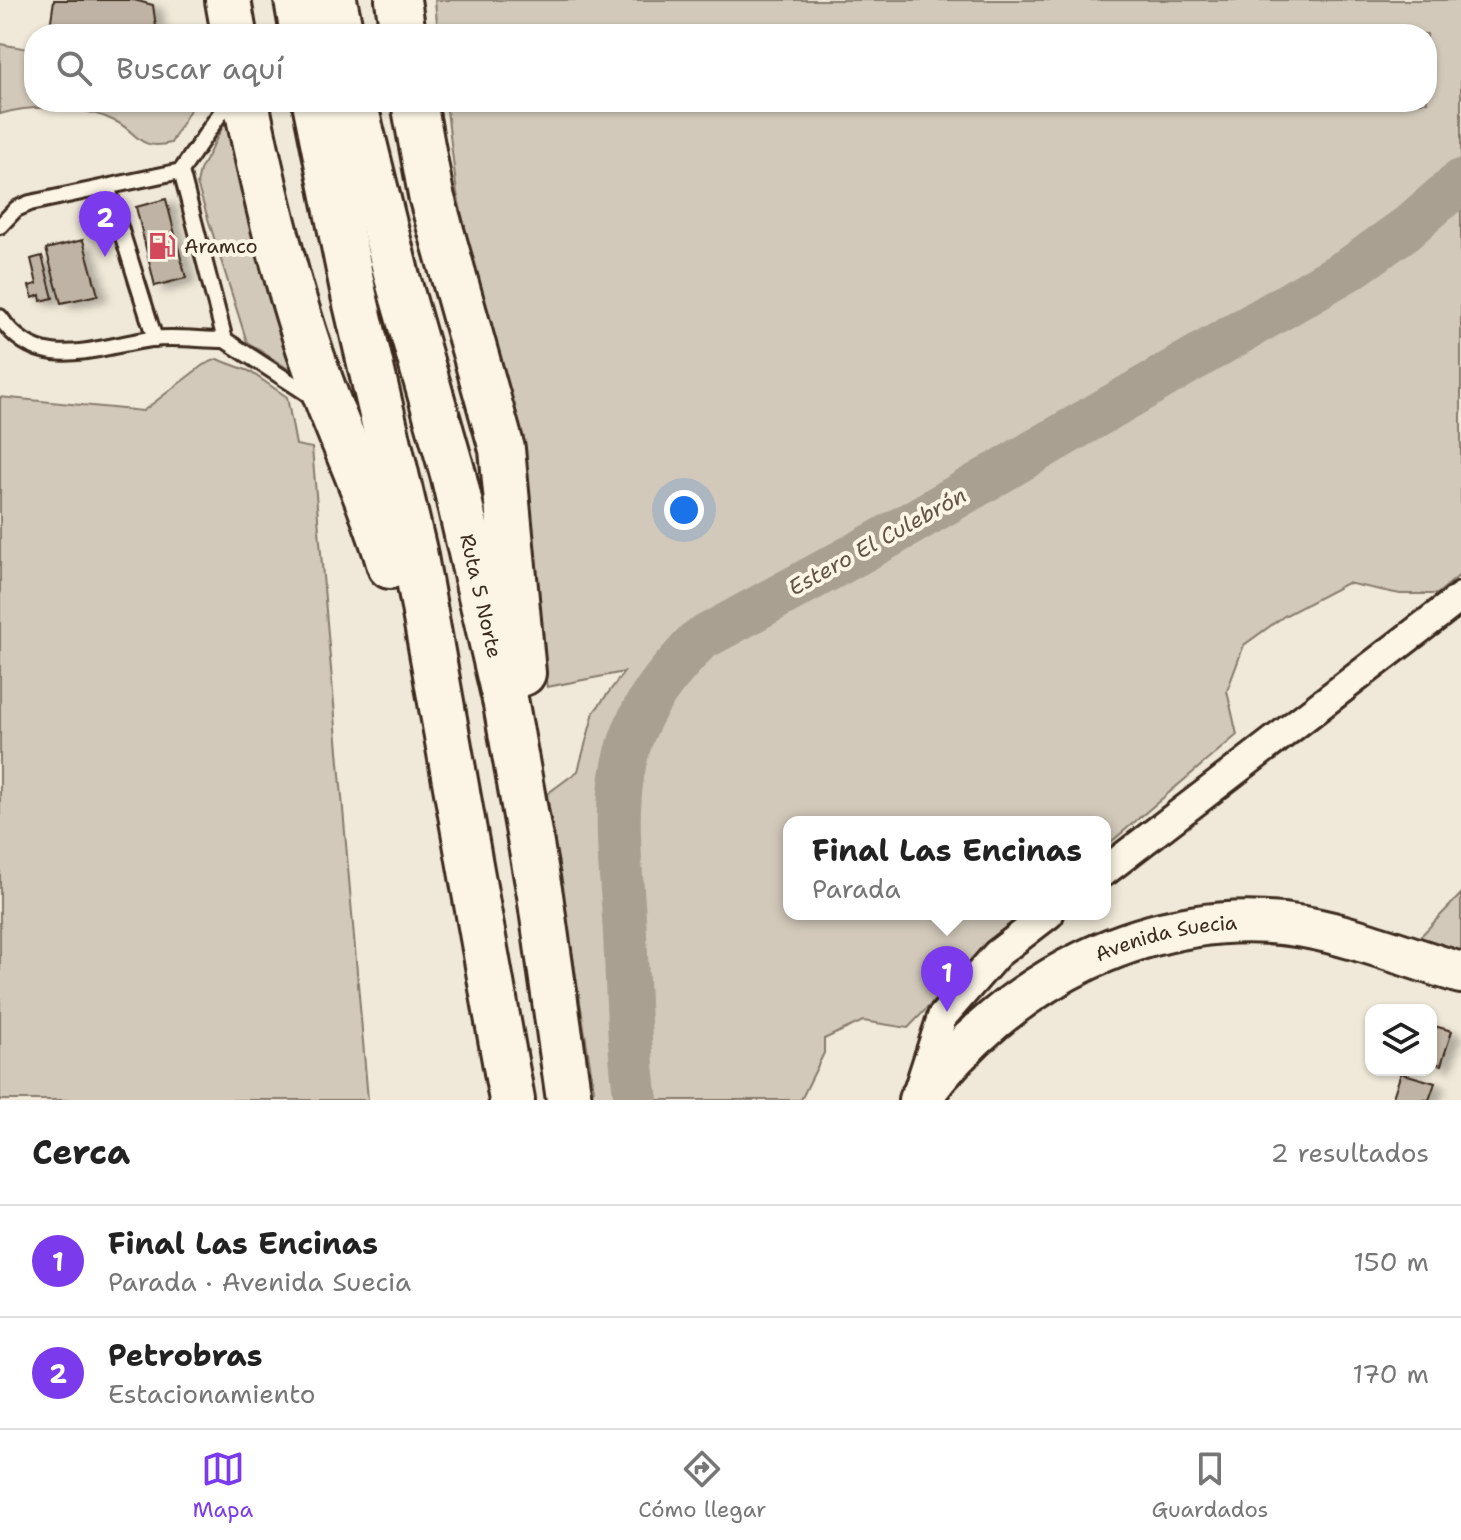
<!DOCTYPE html>
<html lang="es">
<meta charset="utf-8">
<style>
:root{--surface:#fff;--page:#f2f2f2;--text:#222;--muted:#767676;--line:#e0e0e0;--accent:#7c3aed}
body{margin:0;font-family:"Shantell Sans",sans-serif;background:var(--page);color:var(--text)}
.controls{position:absolute;right:24px;bottom:24px;display:grid;overflow:hidden;border-radius:16px;box-shadow:0 2px 6px #0004}
.controls button{width:72px;height:72px;display:grid;place-items:center;padding:0;border:0;border-bottom:2px solid var(--line);background:var(--surface);color:var(--text);font:40px sans-serif}
.you{position:absolute;left:684px;top:510px;width:28px;height:28px;margin:-20px;border:6px solid #fff;border-radius:50%;background:#1a73e8;box-shadow:0 0 0 12px #1a73e833}
.badge{display:grid;place-items:center;width:52px;height:52px;border-radius:50%;background:var(--accent);color:#fff;font-size:26px;font-weight:700}
.pin{position:absolute;translate:-50% -66px;filter:drop-shadow(0 2px 4px #0008)}
.pin::after{content:'';position:absolute;top:42px;width:28px;height:24px;background:inherit;clip-path:polygon(0 0,100% 0,50% 100%)}
.popup{position:absolute;left:783px;top:816px;width:328px;height:104px;box-sizing:border-box;display:grid;place-content:center;border-radius:16px;background:var(--surface);filter:drop-shadow(0 2px 6px #0005);font-size:26px;white-space:nowrap;color:var(--muted)}
.popup b{font-size:30px;color:var(--text)}
.popup::after{content:'';position:absolute;left:50%;top:100%;margin-left:-16px;border:16px solid transparent;border-top-color:var(--surface)}
.list{margin:0;padding:0;list-style:none}
h2{display:flex;justify-content:space-between;align-items:center;height:104px;margin:0;padding:0 32px;font-size:34px}
h2 small{font-size:26px;font-weight:400;color:var(--muted)}
.list li{display:grid;grid-template-columns:52px 1fr auto;gap:24px;align-items:center;box-sizing:border-box;height:112px;padding:0 32px;border-top:2px solid var(--line)}
.list b{display:block;font-size:30px;white-space:nowrap}
.list p{margin:0;font-size:26px;white-space:nowrap;color:var(--muted)}
.list em{font-size:26px;font-style:normal;color:var(--muted)}
.icon{flex:none;width:44px;height:44px;fill:none;stroke:currentColor;stroke-width:2;stroke-linecap:round;stroke-linejoin:round}
.map{position:relative;flex:none;width:1461px;height:1100px;overflow:hidden}
.search{position:absolute;background:var(--surface);box-shadow:0 2px 6px #0004;left:24px;right:24px;top:24px;height:88px;display:flex;align-items:center;gap:20px;box-sizing:border-box;padding:0 28px;border-radius:32px;color:var(--muted);font-size:30px}
.sheet{height:328px;background:var(--surface)}
nav{display:flex;justify-content:space-around;align-items:center;box-sizing:border-box;height:112px;border-top:2px solid var(--line);background:var(--surface);font-size:22px;color:var(--muted)}
nav a{display:grid;justify-items:center;gap:4px}
nav .on{color:var(--accent)}
.map>svg:first-child{display:block}
</style>
<div class="map">
<svg width="1461" height="1100" viewBox="0 0 1461 1100">
<defs>
<filter id="shadow"><feDropShadow dx="9" dy="5" stdDeviation="4" flood-color="#0004"/></filter>
</defs>
<rect width="100%" height="100%" fill="#f0e9d9"/>
<filter id="ink" filterUnits="userSpaceOnUse"><feTurbulence type="fractalNoise" baseFrequency=".0125" numOctaves="2"/><feDisplacementMap in="SourceGraphic" scale="16" xChannelSelector="R" yChannelSelector="G"/><feConvolveMatrix kernelMatrix="1 2 1 2 8 2 1 2 1" color-interpolation-filters="sRGB"/></filter>
<g filter="url(#ink)">
<g fill="#d2c9ba" stroke="#867a6c" stroke-width="2">
<polygon points="435,0 1461,0 1461,574 1437,594 1400,594 1347,583 1284,616 1244,645 1227,691 1237,735 1105,847 1105,822 789,822 789,914 1025,914 981,952 908,1028 863,1021 824,1039 824,1053 801,1100 580,1100 594,1090 547,794 578,771 594,712 624,672 547,687 504,401 457,193 446,102 1427,102 1427,34 438,34"/>
<path d="M0,44L34,50V102H192L191,108L171,143C139,151 139,134 117,122C83,105 35,104 0,114Z"/>
<polygon points="227,119 299,376 247,342 197,184 200,170"/>
<polygon points="217,359 249,371 287,397 296,445 312,448 368,1100 0,1100 0,397 143,411 203,365"/>
<polygon points="1461,894 1461,956 1415,942"/>
</g>
<g fill="none" stroke-linecap="round" stroke-linejoin="round">
<path stroke="#aaa091" stroke-width="44" d="M636,1100C628,1045 628,990 625,935C622,868 608,793 635,729C649,694 674,667 699,640L884,539L1354,266L1407,228L1461,181"/>
</g>
<g fill="#beb3a4" stroke="#3b2a1e" stroke-width="2" filter="url(#shadow)">
<polygon points="54,0 134,0 153,5 157,34 49,34"/>
<polygon points="166,199 186,278 155,286 136,207"/>
<polygon points="83,240 98,295 61,303 46,249"/>
<polygon points="42,256 53,298 41,301 40,295 33,298 29,286 37,284 31,259"/>
<polygon points="1431,1025 1452,1031 1441,1065 1431,1062"/>
<polygon points="1401,1073 1435,1083 1429,1100 1392,1100"/>
</g>
<g fill="none" stroke-linecap="round" stroke-linejoin="round">
<g stroke="#3b2a1e" stroke-width="20">
<g id="service">
<polyline points="228,102 181,171 225,340 313,397"/>
<polyline points="108,189 155,339"/>
<polyline points="0,226 16,209 30,203 181,171"/>
<path d="M0,317C38,375 94,347 151,339C175,336 201,340 225,340"/>
</g>
</g>
<g stroke="#3b2a1e" stroke-width="34">
<g id="minor">
<polyline points="1105,871 1461,597"/>
<polyline points="918,1091 942,1017 997,954 1049,914"/>
</g>
</g>
<g stroke="#3b2a1e" stroke-width="46">
<g id="secondary">
<path id="s1" d="M919,1100C1005,981 1154,902 1304,927C1356,936 1410,958 1461,973"/>
</g>
</g>
<g stroke="#3b2a1e" stroke-width="50">
<g id="trunk">
<polyline points="228,0 234,34"/>
<polyline points="297,0 303,34"/>
<polyline points="334,0 341,34"/>
<polyline points="398,0 403,34"/>
<path d="M246,102C267,205 292,309 330,407C351,460 374,511 390,566"/>
<polyline points="315,102 354,295 414,551 512,1100"/>
<path id="s2" d="M354,102L397,277L453,474L506,704L540,895L569,1100"/>
<polyline points="414,102 431,195 502,449 523,673"/>
</g>
</g>
<use href="#service" stroke="#fcf5e5" stroke-width="14"/>
<use href="#minor" stroke="#fcf5e5" stroke-width="28"/>
<use href="#secondary" stroke="#fcf5e5" stroke-width="40"/>
<use href="#trunk" stroke="#fcf5e5" stroke-width="44"/>
</g>
</g>
<defs>
<g id="fuel-bare" transform="scale(2.16)"><path d="M-5.5-6h7V0h2V4h1.3V-2.5L3-4.5l.8-.8L6-3V5H2.5V1h-1V6h-7ZM-4.2-4.7v3.2H.2V-4.7Z" fill="#d1495b" stroke="#fcf5e5" stroke-width="2.5" paint-order="stroke"/></g>
</defs>
<g fill-rule="evenodd">
<use href="#fuel-bare" x="162" y="246"/>
</g>
<g text-anchor="middle" stroke-width="8" stroke-linejoin="round" paint-order="stroke">
<g font-size="20" fill="#3b2a1e" stroke="#fcf5e5" text-anchor="start">
<text x="184" y="253">Aramco</text>
</g>
<g font-size="20" fill="#3b2a1e" stroke="#fcf5e5">
<text dy="7" stroke="none"><textPath href="#s2" startOffset="510">Ruta 5 Norte</textPath></text>
<text dy="7" stroke="none"><textPath href="#s1" startOffset="304">Avenida Suecia</textPath></text>
</g>
<g font-size="22" font-style="italic" fill="#625346" stroke="#fcf5e5">
<text transform="translate(877 541) rotate(-29)" y="8">Estero El Culebrón</text>
</g>
</g>
</svg>
<div class="controls">
<button><svg class="icon" aria-label="layers" viewBox="0 0 24 24"><path d="M12 4l9 5-9 5-9-5zM3 14l9 5 9-5"/></svg></button>
</div>
<div class="you"></div>
<div class="pin badge" style="left:947px;top:1012px">1</div>
<div class="popup"><b>Final Las Encinas</b>Parada</div>
<div class="pin badge" style="left:105px;top:257px">2</div>
<div class="search"><svg class="icon" aria-label="search" viewBox="0 0 24 24"><circle cx="10" cy="10" r="6"/><path d="M15 15l6 6"/></svg>Buscar aquí</div>
</div>
<section class="sheet">
<h2>Cerca<small>2 resultados</small></h2>
<ul class="list">
<li><span class="badge">1</span><div><b>Final Las Encinas</b><p>Parada · Avenida Suecia</p></div><em>150 m</em></li>
<li><span class="badge">2</span><div><b>Petrobras</b><p>Estacionamiento</p></div><em>170 m</em></li>
</ul>
</section>
<nav>
<a class="on"><svg class="icon" aria-label="map" viewBox="0 0 24 24"><path d="M3 6l6-2 6 2 6-2v14l-6 2-6-2-6 2zM9 4v14M15 6v14"/></svg>Mapa</a>
<a><svg class="icon" aria-label="directions" viewBox="0 0 24 24"><path d="M12 3l9 9-9 9-9-9zM9 14v-3h6M13 9l2 2-2 2"/></svg>Cómo llegar</a>
<a><svg class="icon" aria-label="saved" viewBox="0 0 24 24"><path d="M7 4h10v16l-5-4-5 4z"/></svg>Guardados</a>
</nav>
